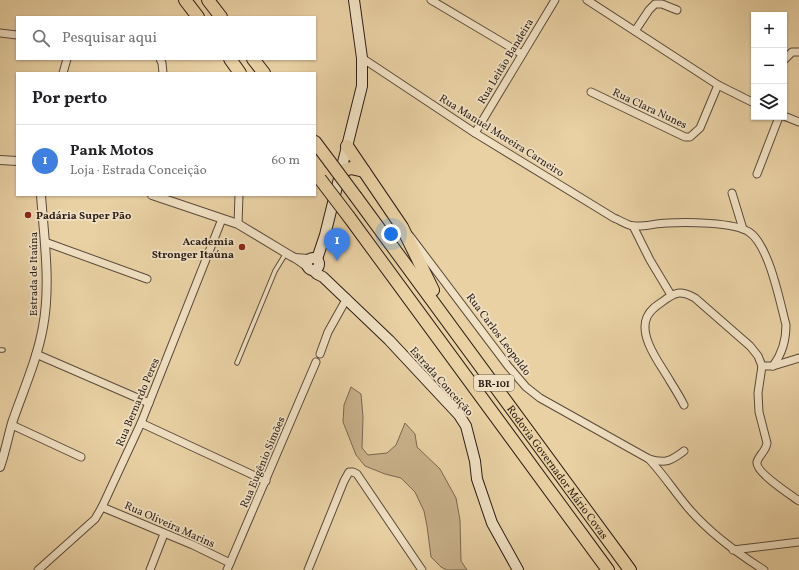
<!DOCTYPE html>
<html lang="pt">
<meta charset="utf-8">
<style>
:root{--surface:#fff;--page:#f2f2f2;--text:#202124;--muted:#757577;--line:#e0e0e0;--accent:#8f2418}
body{margin:0;font-family:Vollkorn,serif;background:var(--page);color:var(--text)}
.controls{position:absolute;right:12px;top:12px;display:grid;overflow:hidden;border-radius:0px;box-shadow:0 1px 3px #0004}
.controls button{width:36px;height:36px;display:grid;place-items:center;padding:0;border:0;border-bottom:1px solid var(--line);background:var(--surface);color:var(--text);font:20px sans-serif}
.you{position:absolute;left:391px;top:234px;width:14px;height:14px;margin:-10px;border:3px solid #fff;border-radius:50%;background:#1a73e8;box-shadow:0 0 0 6px #1a73e833}
.badge{display:grid;place-items:center;width:26px;height:26px;border-radius:50%;background:var(--accent);color:#fff;font-size:13px;font-weight:700}
.pin{position:absolute;translate:-50% -33px;filter:drop-shadow(0 1px 2px #0008)}
.pin::after{content:'';position:absolute;top:21px;width:14px;height:12px;background:inherit;clip-path:polygon(0 0,100% 0,50% 100%)}
.list{margin:0;padding:0;list-style:none}
h2{display:flex;justify-content:space-between;align-items:center;height:52px;margin:0;padding:0 16px;font-size:17px}
h2 small{font-size:13px;font-weight:400;color:var(--muted)}
.list li{display:grid;grid-template-columns:26px 1fr auto;gap:12px;align-items:center;box-sizing:border-box;height:72px;padding:0 16px;border-top:1px solid var(--line)}
.list b{display:block;font-size:15px;white-space:nowrap}
.list p{margin:0;font-size:13px;white-space:nowrap;color:var(--muted)}
.list em{font-size:13px;font-style:normal;color:var(--muted)}
.icon{flex:none;width:22px;height:22px;fill:none;stroke:currentColor;stroke-width:2;stroke-linecap:round;stroke-linejoin:round}
.map{position:relative;flex:none;width:799px;height:570px;overflow:hidden}
.search{position:absolute;background:var(--surface);box-shadow:0 1px 3px #0004;left:16px;top:16px;width:300px;height:44px;display:flex;align-items:center;gap:10px;box-sizing:border-box;padding:0 14px;border-radius:0px;color:var(--muted);font-size:15px}
.panel{position:absolute;background:var(--surface);box-shadow:0 1px 3px #0004;left:16px;top:72px;width:300px;height:124px;border-radius:0px}
.map>svg:first-child{display:block}
</style>
<div class="map">
<svg width="799" height="570" viewBox="0 0 799 570">
<rect width="100%" height="100%" fill="#e9d1a4"/>
<filter id="stains"><feTurbulence type="fractalNoise" baseFrequency=".005" numOctaves="4"/><feColorMatrix values="0 0 0 0 .2 0 0 0 0 .09 0 0 0 0 .02 0 0 0 .5 -.17"/></filter>
<radialGradient id="worn" r=".72"><stop offset=".6" stop-color="#630" stop-opacity="0"/><stop offset="1" stop-color="#630" stop-opacity=".3"/></radialGradient>
<polygon fill="#c9b28c" stroke="#7a6852" points="351,387 361,394 363,417 362,448 368,455 387,453 396,445 405,423 415,434 417,447 440,469 456,498 460,520 461,561 467,570 447,570 441,567 431,557 427,526 424,511 415,492 401,478 385,474 365,466 356,455 343,422 344,405"/>
<g fill="none" stroke-linecap="round" stroke-linejoin="round">
<g stroke="#5a4a3a" stroke-width="5.5">
<g id="service">
<polyline points="0,350 3,350"/>
<polyline points="237,363 275,271 286,253"/>
</g>
</g>
<g stroke="#5a4a3a" stroke-width="9">
<g id="minor">
<polyline points="431,0 522,54"/>
<polyline points="587,0 718,85 754,103"/>
<polyline points="635,31 649,10 655,4 662,4 677,10"/>
<polyline points="0,33 17,35"/>
<path d="M362,58L475,133L614,218C620,220 628,226 634,226C645,227 656,223 667,223C686,222 734,222 749,232C769,245 780,302 786,325C786,340 782,354 773,366"/>
<polyline points="160,59 162,63 163,73"/>
<polyline points="784,60 792,52 799,52"/>
<polyline points="63,73 67,59"/>
<polyline points="591,92 685,137 690,137 700,128 718,85"/>
<polyline points="784,116 799,122"/>
<polyline points="475,133 555,0"/>
<polyline points="757,174 779,117"/>
<polyline points="732,193 743,229"/>
<polyline points="238,224 239,195"/>
<polyline points="633,226 650,260 671,295"/>
<path d="M410,236L508,366L526,387L540,398L649,459C665,464 671,461 684,451"/>
<polyline points="45,242 147,279"/>
<polyline points="36,354 149,403"/>
<polyline points="320,354 328,332 347,298"/>
<path d="M762,366L758,393L759,412L767,443C766,451 759,455 757,462C755,472 791,495 799,501"/>
<polyline points="762,366 773,366 799,358"/>
<path d="M684,405C680,397 675,389 670,381C661,365 638,337 647,317C650,310 656,306 662,302C675,292 680,290 695,298L750,346L758,356L762,366"/>
<polyline points="141,423 266,481"/>
<polyline points="12,425 81,457"/>
<path d="M649,459C664,475 676,494 690,510C711,534 737,553 764,570"/>
<polyline points="102,507 193,545 230,563"/>
<polyline points="733,550 799,542"/>
<polyline points="38,570 95,519 102,507 141,423 222,219"/>
<polyline points="150,570 164,534"/>
<polyline points="227,570 316,362"/>
<polyline points="308,570 344,481 349,472 353,472 357,474 422,570"/>
</g>
</g>
<g stroke="#5a4a3a" stroke-width="10">
<g id="tertiary">
<polyline points="0,160 17,161"/>
<polyline points="152,195 238,224 291,256 295,258 309,259"/>
<polyline points="295,258 308,267"/>
<path d="M0,467C5,453 8,437 12,423C23,391 37,360 43,327C51,284 44,238 41,195"/>
</g>
</g>
<g stroke="#2a1d17" stroke-width="12">
<g id="secondary">
<circle cx="313" cy="264" r="6"/>
<polyline points="317,259 325,235 362,86 362,58 354,0"/>
<polyline points="313,270 317,274 323,277 389,340 459,415 466,426 475,461 477,479 492,523 518,570"/>
</g>
</g>
<g stroke="#2a1d17" stroke-width="14">
<g id="motorway">
<polyline points="185,0 198,17"/>
<polyline points="208,0 221,17"/>
<polyline points="230,59 240,73"/>
<polyline points="253,59 264,73"/>
<polyline points="315,142 330,162"/>
<polyline points="347,146 402,227 433,290"/>
<polyline points="341,171 351,168 364,171"/>
<path id="s1" d="M356,197L630,570"/>
<polyline points="349,217 608,570"/>
</g>
</g>
<use href="#service" stroke="#f1e1c4" stroke-width="3.5"/>
<use href="#minor" stroke="#f1e1c4" stroke-width="7"/>
<use href="#tertiary" stroke="#f1e1c4" stroke-width="8"/>
<use href="#secondary" stroke="#f1e1c4" stroke-width="10"/>
<use href="#motorway" stroke="#e9d1a4" stroke-width="12"/>
<g stroke="#2a1d17" stroke-width="14" stroke-linecap="butt">
<g id="motorway-bridge">
<polyline points="330,162 356,197"/>
<polyline points="320,179 349,217"/>
</g>
</g>
<use href="#motorway-bridge" stroke="#e9d1a4" stroke-width="12"/>
</g>
<g fill="#8f2418" stroke="#f1e1c4" stroke-width="1.5">
<circle cx="28" cy="215" r="4"/>
<circle cx="242" cy="247" r="4"/>
</g>
<g text-anchor="middle" stroke-width="3.5" stroke-linejoin="round" paint-order="stroke">
<rect fill="#f1e1c4" stroke="#66584b" stroke-width="1" x="474" y="375" width="40" height="16" rx="3"/>
<g font-size="10" font-weight="bold" fill="#2a1d17">
<text x="494" y="387">BR-101</text>
</g>
<g font-size="11" fill="#2a1d17" stroke="#f1e1c4">
<text transform="translate(505 61) rotate(-59)" y="4">Rua Leitão Bandeira</text>
<text transform="translate(650 108) rotate(25)" y="4">Rua Clara Nunes</text>
<text transform="translate(502 135) rotate(32)" y="4">Rua Manuel Moreira Carneiro</text>
<text transform="translate(33 274) rotate(-90)" y="4">Estrada de Itaúna</text>
<text transform="translate(499 334) rotate(53)" y="4">Rua Carlos Leopoldo</text>
<text transform="translate(442 381) rotate(48)" y="4">Estrada Conceição</text>
<text transform="translate(137 402) rotate(-67)" y="4">Rua Bernardo Peres</text>
<text transform="translate(262 462) rotate(-67)" y="4">Rua Eugênio Simões</text>
<text dy="4" stroke="none"><textPath href="#s1" startOffset="341">Rodovia Governador Mário Covas</textPath></text>
<text transform="translate(170 524) rotate(24)" y="4">Rua Oliveira Marins</text>
</g>
<g font-size="11" font-weight="bold" fill="#2a1d17" stroke="#f1e1c4" text-anchor="start">
<text x="36" y="219">Padária Super Pão</text>
<text x="234" y="245" text-anchor="end">Academia<tspan x="234" dy="13">Stronger Itaúna</tspan></text>
</g>
</g>
<rect width="100%" height="100%" filter="url(#stains)"/>
<rect width="100%" height="100%" fill="url(#worn)"/>
</svg>
<div class="controls">
<button>+</button>
<button>−</button>
<button><svg class="icon" aria-label="layers" viewBox="0 0 24 24"><path d="M12 4l9 5-9 5-9-5zM3 14l9 5 9-5"/></svg></button>
</div>
<div class="you"></div>
<div class="pin badge" style="left:337px;top:261px;background:#3f7fe0">1</div>
<div class="search"><svg class="icon" aria-label="search" viewBox="0 0 24 24"><circle cx="10" cy="10" r="6"/><path d="M15 15l6 6"/></svg>Pesquisar aqui</div>
<section class="panel">
<h2>Por perto<small></small></h2>
<ul class="list">
<li><span class="badge" style="background:#3f7fe0">1</span><div><b>Pank Motos</b><p>Loja · Estrada Conceição</p></div><em>60 m</em></li>
</ul>
</section>
</div>
